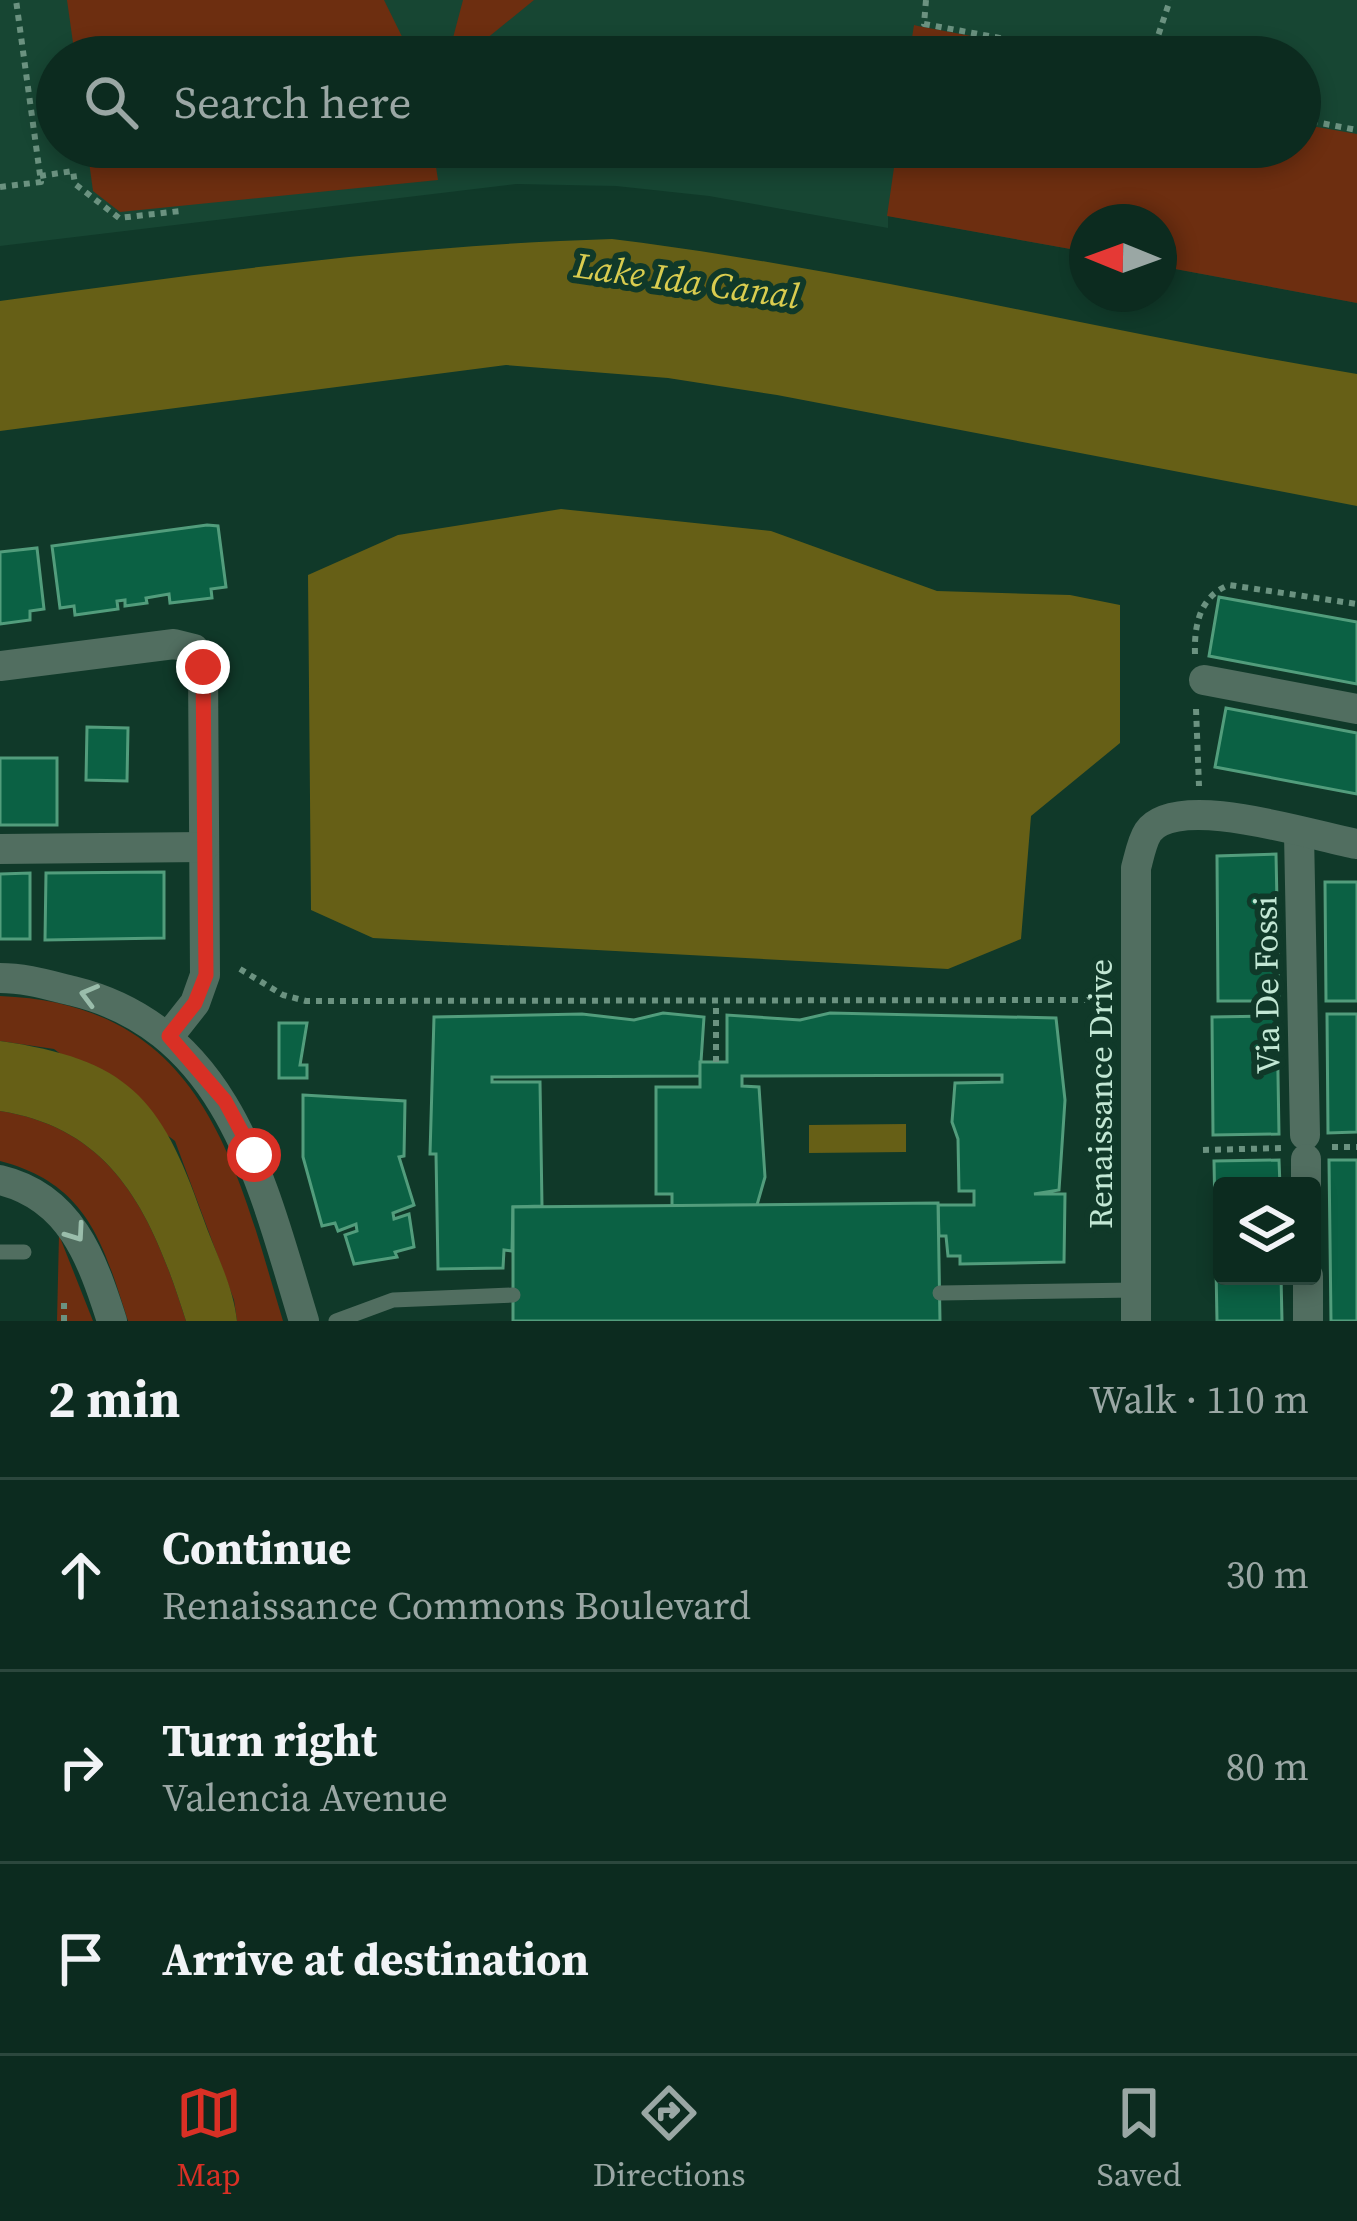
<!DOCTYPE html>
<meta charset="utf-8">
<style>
:root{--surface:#0c2b1f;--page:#153328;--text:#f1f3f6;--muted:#9aa7a4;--line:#2c473d;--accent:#d93025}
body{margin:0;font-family:"Source Serif 4",serif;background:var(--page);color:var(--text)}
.controls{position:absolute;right:36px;bottom:36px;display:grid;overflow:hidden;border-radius:12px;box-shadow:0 6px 18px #0003}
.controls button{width:108px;height:108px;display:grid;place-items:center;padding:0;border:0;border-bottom:3px solid var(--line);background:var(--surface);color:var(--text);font:60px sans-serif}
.compass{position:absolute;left:1069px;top:204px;width:108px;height:108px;border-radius:50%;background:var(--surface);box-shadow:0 6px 18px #0003;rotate:271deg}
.stop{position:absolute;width:36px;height:36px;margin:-27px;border:9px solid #d93025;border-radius:50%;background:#fff}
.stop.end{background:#d93025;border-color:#fff;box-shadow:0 3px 12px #0008}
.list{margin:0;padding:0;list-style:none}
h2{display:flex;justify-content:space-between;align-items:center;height:156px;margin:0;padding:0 48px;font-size:51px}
h2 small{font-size:39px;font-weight:400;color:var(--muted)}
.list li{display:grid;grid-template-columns:78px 1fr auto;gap:36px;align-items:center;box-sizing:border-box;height:192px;padding:0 48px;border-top:3px solid var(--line)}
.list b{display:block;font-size:45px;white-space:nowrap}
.list p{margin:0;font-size:39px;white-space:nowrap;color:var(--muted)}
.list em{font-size:39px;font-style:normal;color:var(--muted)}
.icon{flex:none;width:66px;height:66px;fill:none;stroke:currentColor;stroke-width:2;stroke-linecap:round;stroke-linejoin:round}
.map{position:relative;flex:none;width:1357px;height:1321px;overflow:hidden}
.search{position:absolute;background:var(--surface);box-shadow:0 6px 18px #0003;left:36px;right:36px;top:36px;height:132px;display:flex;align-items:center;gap:30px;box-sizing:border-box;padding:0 42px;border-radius:66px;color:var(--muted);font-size:45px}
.sheet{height:732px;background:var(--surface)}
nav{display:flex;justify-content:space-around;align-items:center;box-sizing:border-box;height:168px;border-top:3px solid var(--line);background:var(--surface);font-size:33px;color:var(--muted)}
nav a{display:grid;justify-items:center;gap:6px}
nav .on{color:var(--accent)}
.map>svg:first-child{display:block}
</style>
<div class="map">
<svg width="1357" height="1321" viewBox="0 0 1357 1321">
<rect width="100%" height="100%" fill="#103929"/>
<path fill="#174633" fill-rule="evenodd" d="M0,0H1357V303L1159,266V222H1087V252L888,216V228L709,196L616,186L516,184L0,246ZM57,57H1300V147H57Z"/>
<g fill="#6d2e10">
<polygon points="67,0 384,0 412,57 75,57"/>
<polygon points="463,0 534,0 464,57 439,57 449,53"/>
<polygon points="914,25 918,26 1084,57 909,57"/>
<polygon points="1300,124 1357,134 1357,303 1159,266 1159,222 1087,222 1087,252 887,216 897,147 1300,147"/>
<polygon points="87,147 433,147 438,180 120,212 93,191"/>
<path d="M0,996C203,1004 235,1161 283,1321H237L234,1300L175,1141L54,1049L0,1041Z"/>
<path d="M0,1111C117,1129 154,1220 186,1321H128C103,1243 88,1184 0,1161Z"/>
<polygon points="59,1235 93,1321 57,1321"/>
</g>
<g fill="#665f16">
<path d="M612,239C862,270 1108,333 1357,374V506L777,395L668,378L506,365L0,431V301C203,273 407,245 612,239Z"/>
<polygon points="561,509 771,531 937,591 1070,595 1120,605 1120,743 1031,816 1021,939 948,969 373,938 311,910 308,575 398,535"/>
<path d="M0,1041C127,1059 161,1097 202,1215C214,1250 233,1284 237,1321H186C154,1220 117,1129 0,1111Z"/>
<polygon points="906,1124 906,1152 809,1153 809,1125"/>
</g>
<g fill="#0b6144" stroke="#529d7c" stroke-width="3">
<polygon points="207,525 218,526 226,587 211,589 212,598 170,603 169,594 146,598 147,603 125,606 125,600 117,601 118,609 75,615 74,606 60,608 52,546"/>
<polygon points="37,548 44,609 30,611 30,620 0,624 0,552"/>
<polygon points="1219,597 1357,622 1357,684 1209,656"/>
<polygon points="1226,708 1357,733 1357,794 1215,767"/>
<polygon points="87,727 128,728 127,781 86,780"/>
<rect x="0" y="758" width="57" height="67"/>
<polygon points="1276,854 1279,1001 1218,1001 1217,856"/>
<polygon points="164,872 164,938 45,940 46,873"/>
<polygon points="30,873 30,939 0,939 0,874"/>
<polygon points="1325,882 1357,882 1357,1001 1326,1001"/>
<polygon points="663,1013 704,1017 700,1076 492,1077 492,1082 540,1082 542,1206 513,1207 512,1251 504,1250 503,1268 438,1269 436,1154 430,1154 434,1017 582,1014 634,1020"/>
<polygon points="830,1013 1056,1018 1065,1100 1059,1190 1034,1194 1065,1194 1064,1262 960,1264 960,1256 948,1256 946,1236 939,1236 938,1205 974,1205 974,1191 959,1191 958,1139 952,1122 955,1083 1002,1082 1002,1075 742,1076 742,1086 759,1087 765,1177 757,1205 672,1206 672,1194 656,1194 656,1087 700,1087 700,1062 727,1062 727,1015 800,1020"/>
<polygon points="1327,1014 1357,1014 1357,1132 1328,1133"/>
<polygon points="1277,1016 1279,1134 1213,1135 1212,1017"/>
<polygon points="279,1023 307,1023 300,1065 307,1065 307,1078 279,1078"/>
<polygon points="303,1095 405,1101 404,1156 399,1157 414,1205 393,1213 394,1219 409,1214 414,1247 395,1252 397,1257 354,1264 345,1235 357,1231 356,1224 338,1231 335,1223 322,1226 303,1157"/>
<polygon points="1279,1160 1280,1186 1222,1186 1222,1276 1281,1276 1282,1321 1217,1321 1214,1161"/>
<polygon points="1329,1160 1357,1160 1357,1321 1331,1321"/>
<polygon points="938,1203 940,1321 513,1321 513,1207"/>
</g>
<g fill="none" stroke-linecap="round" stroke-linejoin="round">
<g stroke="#6b9280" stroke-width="6" stroke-dasharray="6 6" stroke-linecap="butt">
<polyline points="926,0 924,24 1103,57"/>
<polyline points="1151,57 1170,0"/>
<polyline points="1300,119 1357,130"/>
<polyline points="40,176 73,171 75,184 119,218 180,211"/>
<polyline points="0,187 41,182 16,0"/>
<path d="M1195,654C1194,625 1200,596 1229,585L1357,604"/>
<polyline points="1196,709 1199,786"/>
<polyline points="240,969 283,995 306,1001 1091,1000"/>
<polyline points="716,1062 716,1003"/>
<polyline points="1332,1147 1357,1147"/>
<polyline points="1203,1150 1283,1148"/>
<polyline points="64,1321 64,1299"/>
</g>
<g stroke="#516e60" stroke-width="15">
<polyline points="0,1252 24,1252"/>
<polyline points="940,1293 1136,1290"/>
<polyline points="336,1321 393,1300 513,1295"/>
</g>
<g stroke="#516e60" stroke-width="30">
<polyline points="0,666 174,644 194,649 203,667 205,975 195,1003 169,1036"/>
<polyline points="1204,680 1357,709"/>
<polyline points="1299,834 1305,1135"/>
<polyline points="0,849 204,847"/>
<path d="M0,978C25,978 48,985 73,991C230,1029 263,1187 304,1321"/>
<polyline points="1306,1159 1306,1186"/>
<path d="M0,1180C71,1197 92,1259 112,1321"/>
<polyline points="1308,1276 1308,1321"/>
<path d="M1136,1321V868C1139,857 1142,841 1148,832C1176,791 1313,836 1357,844"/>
</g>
</g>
<defs><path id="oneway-chevron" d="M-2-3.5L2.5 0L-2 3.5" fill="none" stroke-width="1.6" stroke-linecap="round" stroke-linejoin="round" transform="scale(3)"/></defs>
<g stroke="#9abdab">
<use href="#oneway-chevron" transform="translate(89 995) rotate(-165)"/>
<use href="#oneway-chevron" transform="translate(76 1233) rotate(55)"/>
</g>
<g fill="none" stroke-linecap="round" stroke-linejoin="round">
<polyline stroke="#d93025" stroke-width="15" points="203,667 206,975 195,1003 169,1036 225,1101 254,1155"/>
</g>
<g text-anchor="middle" stroke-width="12" stroke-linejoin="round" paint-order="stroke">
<g font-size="33" fill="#c2e7d4" stroke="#103929">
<text transform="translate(1266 985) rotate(-91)" y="12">Via De Fossi</text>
<text transform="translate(1100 1094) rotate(-90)" y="12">Renaissance Drive</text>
</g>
<g font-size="36" font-style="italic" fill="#d9cc4f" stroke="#103929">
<text transform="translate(687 280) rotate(8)" y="13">Lake Ida Canal</text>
</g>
</g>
</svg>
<div class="controls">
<button><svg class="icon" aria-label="layers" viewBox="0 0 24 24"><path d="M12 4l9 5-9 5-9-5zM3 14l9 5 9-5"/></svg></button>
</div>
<svg class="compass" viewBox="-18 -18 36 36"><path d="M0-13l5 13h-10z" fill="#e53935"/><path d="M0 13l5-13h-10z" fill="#9aa7a4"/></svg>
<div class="stop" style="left:254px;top:1155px"></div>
<div class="stop end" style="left:203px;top:667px"></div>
<div class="search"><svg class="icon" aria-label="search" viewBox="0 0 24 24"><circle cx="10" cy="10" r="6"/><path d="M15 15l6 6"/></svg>Search here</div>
</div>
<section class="sheet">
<h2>2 min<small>Walk · 110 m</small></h2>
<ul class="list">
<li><svg class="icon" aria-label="ahead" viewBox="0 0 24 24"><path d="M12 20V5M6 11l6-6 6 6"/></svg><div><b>Continue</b><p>Renaissance Commons Boulevard</p></div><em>30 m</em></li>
<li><svg class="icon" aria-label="right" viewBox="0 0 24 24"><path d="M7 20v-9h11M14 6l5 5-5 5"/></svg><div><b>Turn right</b><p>Valencia Avenue</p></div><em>80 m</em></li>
<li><svg class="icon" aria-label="arrive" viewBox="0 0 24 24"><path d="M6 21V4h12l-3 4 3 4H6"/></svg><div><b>Arrive at destination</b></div></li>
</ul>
</section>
<nav>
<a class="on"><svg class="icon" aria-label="map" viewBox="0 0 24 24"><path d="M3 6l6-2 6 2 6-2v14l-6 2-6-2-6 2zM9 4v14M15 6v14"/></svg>Map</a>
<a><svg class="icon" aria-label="directions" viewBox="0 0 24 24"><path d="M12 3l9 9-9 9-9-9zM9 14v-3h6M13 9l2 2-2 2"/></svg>Directions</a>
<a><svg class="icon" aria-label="saved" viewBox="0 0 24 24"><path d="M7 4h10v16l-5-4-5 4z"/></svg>Saved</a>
</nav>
